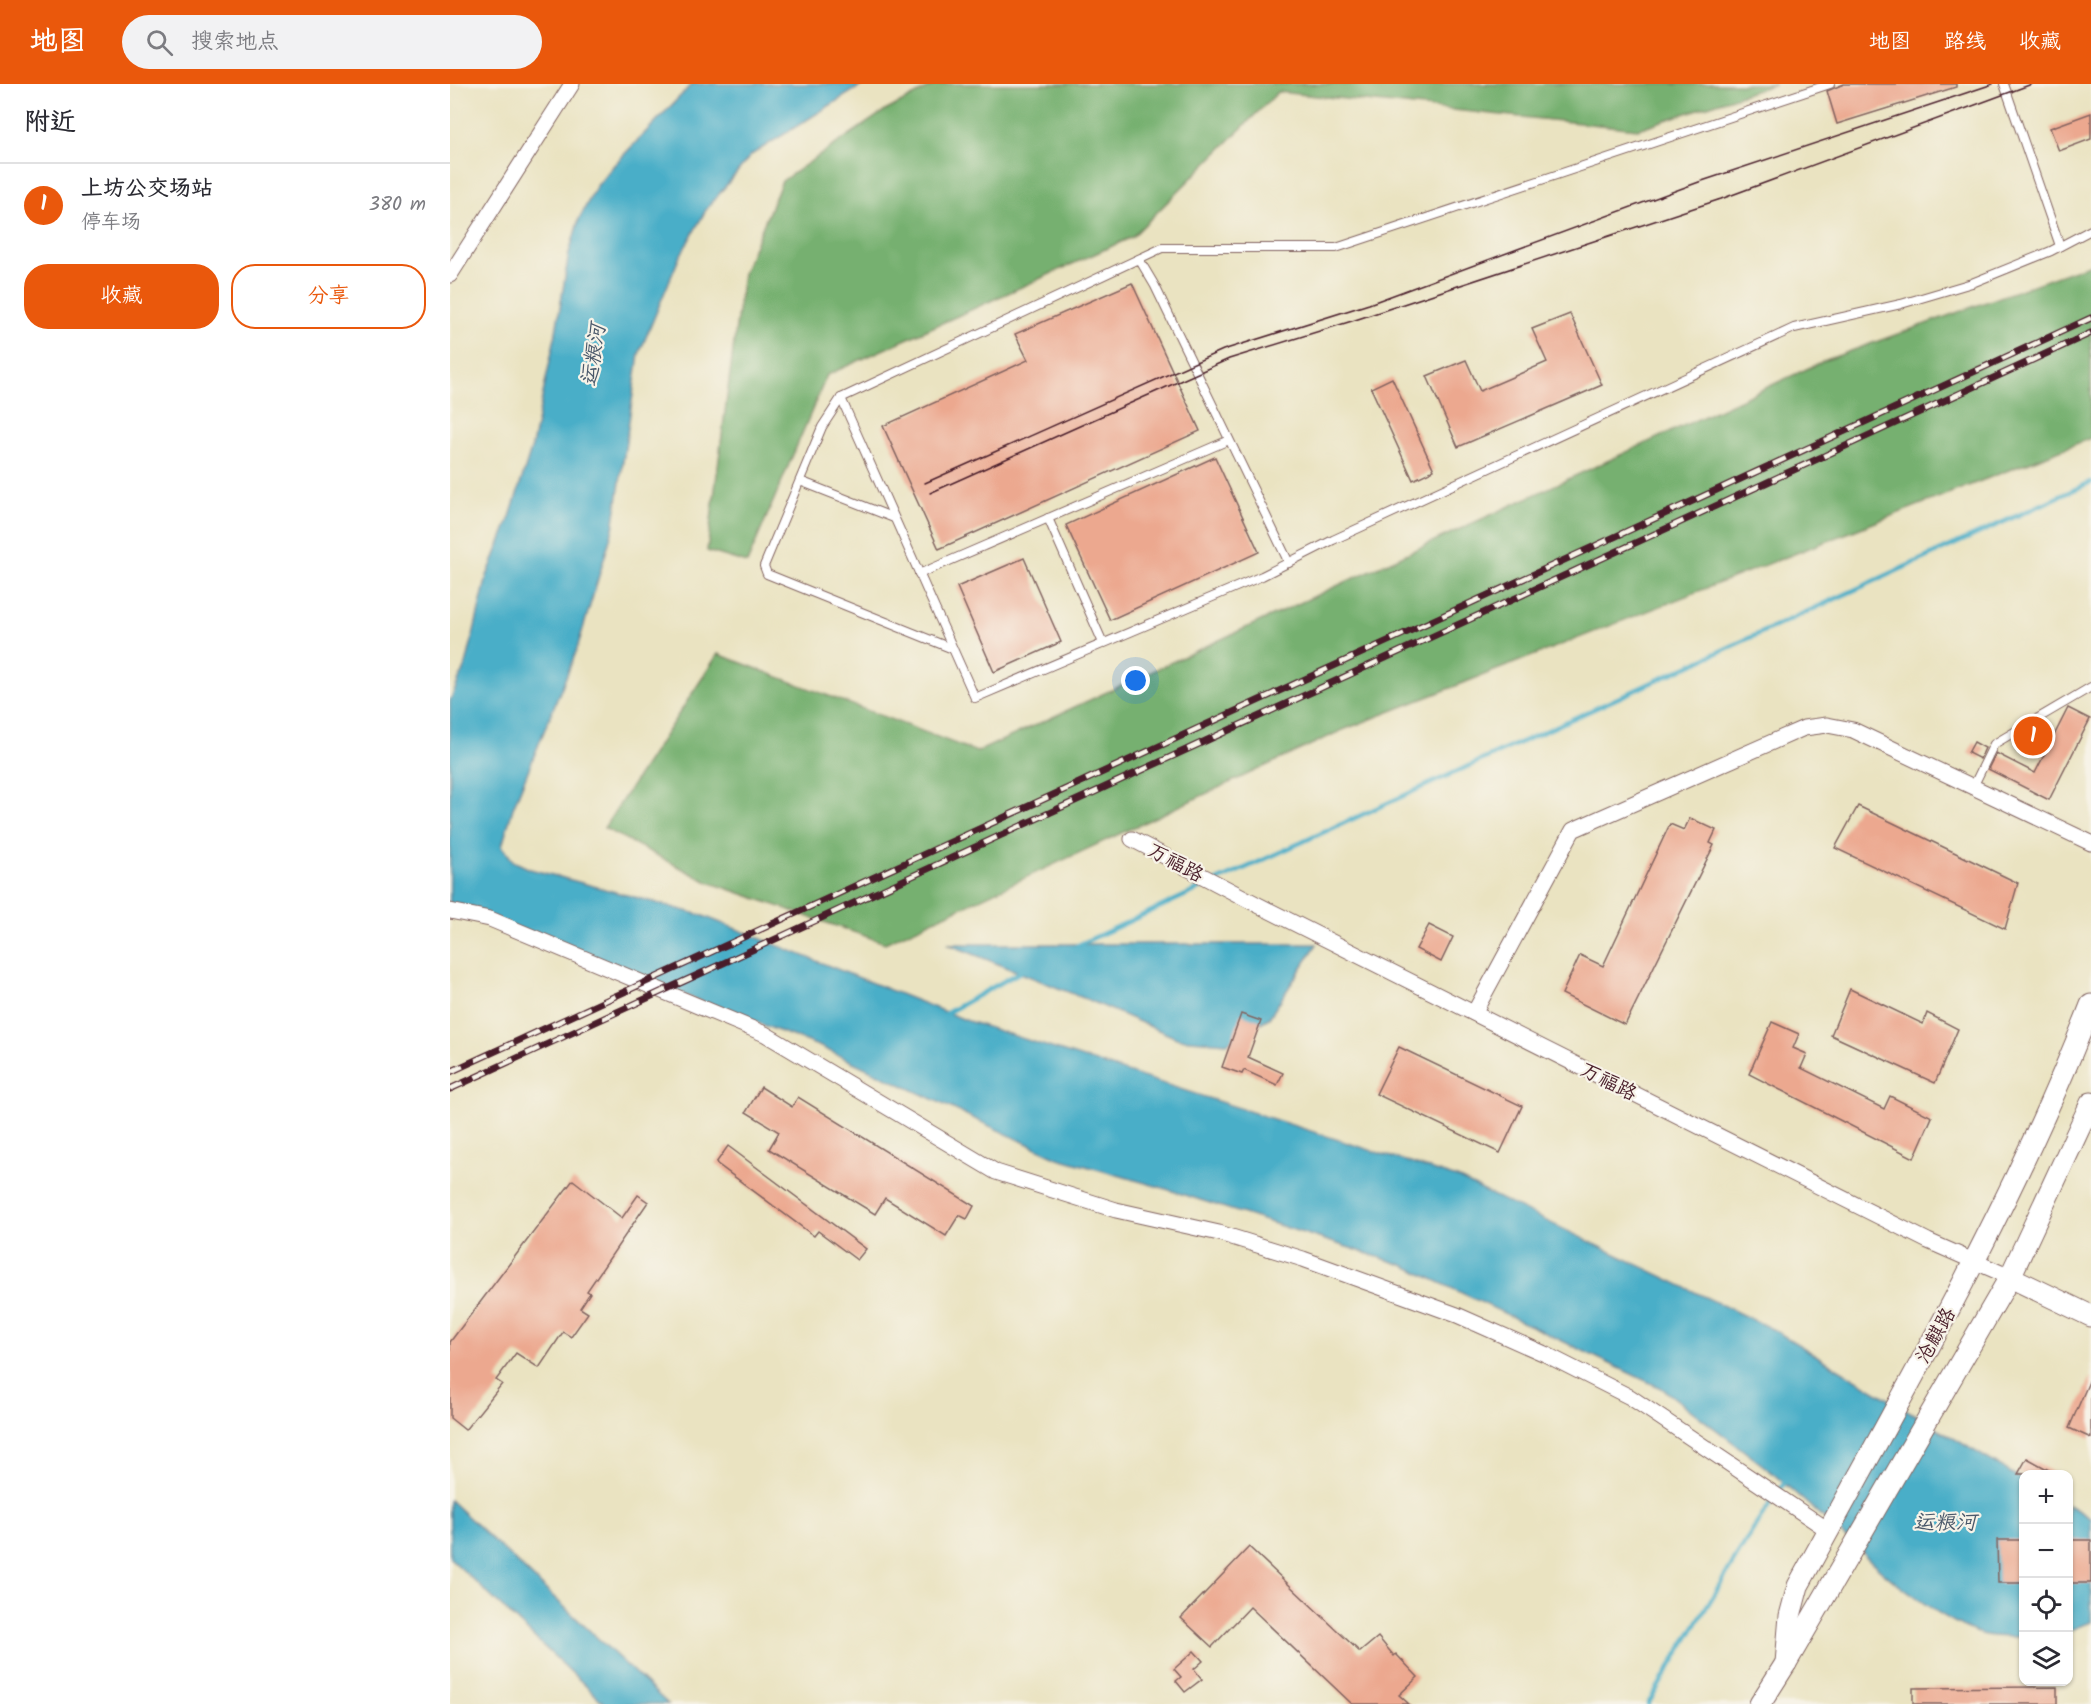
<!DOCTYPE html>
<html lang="zh">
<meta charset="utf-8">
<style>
:root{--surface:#fff;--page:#f2f2f3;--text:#2b2b33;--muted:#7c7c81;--line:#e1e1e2;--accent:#ea580c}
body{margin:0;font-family:Kalam,"LXGW WenKai TC",sans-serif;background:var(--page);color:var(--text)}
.controls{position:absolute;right:18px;bottom:18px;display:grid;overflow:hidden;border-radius:12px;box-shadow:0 2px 4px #0004}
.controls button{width:54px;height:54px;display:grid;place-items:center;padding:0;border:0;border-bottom:2px solid var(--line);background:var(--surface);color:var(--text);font:30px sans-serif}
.you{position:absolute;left:686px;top:597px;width:21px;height:21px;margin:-15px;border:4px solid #fff;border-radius:50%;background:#1a73e8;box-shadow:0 0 0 9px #1a73e833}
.badge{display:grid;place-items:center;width:39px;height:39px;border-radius:50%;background:var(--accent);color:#fff;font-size:20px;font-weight:700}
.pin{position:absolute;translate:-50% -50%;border:3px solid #fff;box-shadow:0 2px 6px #0006}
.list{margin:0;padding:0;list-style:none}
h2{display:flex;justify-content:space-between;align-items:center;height:78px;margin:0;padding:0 24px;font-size:26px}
h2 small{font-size:20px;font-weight:400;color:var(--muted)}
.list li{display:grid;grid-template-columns:39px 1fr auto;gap:18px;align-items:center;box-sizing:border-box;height:84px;padding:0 24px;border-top:2px solid var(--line)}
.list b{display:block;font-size:22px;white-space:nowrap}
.list p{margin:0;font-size:20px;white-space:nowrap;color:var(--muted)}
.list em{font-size:20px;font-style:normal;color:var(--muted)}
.actions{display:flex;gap:12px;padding:18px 24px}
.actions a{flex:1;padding:14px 0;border:2px solid var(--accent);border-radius:24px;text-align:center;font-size:21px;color:var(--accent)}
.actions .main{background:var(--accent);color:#fff}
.icon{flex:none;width:33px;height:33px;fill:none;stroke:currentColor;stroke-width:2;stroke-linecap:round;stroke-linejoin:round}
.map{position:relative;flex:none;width:1641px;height:1620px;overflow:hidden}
header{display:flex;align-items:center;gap:36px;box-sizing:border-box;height:84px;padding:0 30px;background:var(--accent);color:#fff}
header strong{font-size:28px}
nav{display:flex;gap:33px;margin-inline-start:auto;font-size:21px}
.search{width:420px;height:54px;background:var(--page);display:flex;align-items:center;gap:15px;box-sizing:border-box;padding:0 21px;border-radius:33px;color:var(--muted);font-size:22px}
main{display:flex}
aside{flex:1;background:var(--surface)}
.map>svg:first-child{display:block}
</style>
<header>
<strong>地图</strong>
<div class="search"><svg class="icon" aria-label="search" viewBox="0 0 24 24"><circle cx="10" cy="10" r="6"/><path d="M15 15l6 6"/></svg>搜索地点</div>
<nav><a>地图</a><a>路线</a><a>收藏</a></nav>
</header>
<main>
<aside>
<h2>附近<small></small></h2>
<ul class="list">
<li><span class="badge">1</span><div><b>上坊公交场站</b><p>停车场</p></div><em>380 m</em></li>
</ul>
<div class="actions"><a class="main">收藏</a><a>分享</a></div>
</aside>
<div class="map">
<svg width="1641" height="1620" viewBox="0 0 1641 1620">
<rect width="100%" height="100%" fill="#f7f3e8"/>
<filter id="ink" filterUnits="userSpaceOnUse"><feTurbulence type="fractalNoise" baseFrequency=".0167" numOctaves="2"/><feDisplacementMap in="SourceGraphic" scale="12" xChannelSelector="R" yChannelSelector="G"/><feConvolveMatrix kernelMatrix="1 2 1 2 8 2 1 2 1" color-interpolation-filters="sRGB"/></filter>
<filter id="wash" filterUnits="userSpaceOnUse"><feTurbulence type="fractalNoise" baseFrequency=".008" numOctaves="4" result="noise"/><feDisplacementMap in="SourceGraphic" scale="24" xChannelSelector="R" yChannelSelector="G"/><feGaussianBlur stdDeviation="1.35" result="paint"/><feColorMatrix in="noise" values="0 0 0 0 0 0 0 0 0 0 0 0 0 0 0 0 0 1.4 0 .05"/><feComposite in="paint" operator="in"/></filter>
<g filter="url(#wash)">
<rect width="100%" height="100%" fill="#eae3c1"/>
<g fill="#76b06f" stroke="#60684d" stroke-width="1.5">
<polygon points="486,0 1325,0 1188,45 828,8 682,153 377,291 297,479 257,467 293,189 332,97 433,28"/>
<polygon points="1641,180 1641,354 893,646 435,859 258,798 154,744 268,570 527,668 1376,276"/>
</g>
<g fill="#49aec8" stroke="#4a667a" stroke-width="1.5">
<path d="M242,0H414L301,71L256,126L229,174L189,270L163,445L126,568L63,724L52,762L63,777L80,785L251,831L518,937L1007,1094L1324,1246L1573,1396V1553C1561,1552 1544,1554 1532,1550C1499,1541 1434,1493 1411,1467L1319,1386L1213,1305L953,1181L713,1104L608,1074L371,963L0,822V617L17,577L37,492L60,433L82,362L106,248L119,169L129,135L146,103L164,81Z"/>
<polygon points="498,860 867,860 819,934 777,959 729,955 641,917"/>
<polygon points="0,1416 218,1620 155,1620 0,1474"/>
<polygon points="1618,1421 1641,1434 1641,1538 1619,1547"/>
</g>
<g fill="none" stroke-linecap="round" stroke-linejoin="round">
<g stroke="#49aec8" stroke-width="4.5">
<polyline points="767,797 1641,398"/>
<polyline points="626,862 760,800"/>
<polyline points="493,931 572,887"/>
<polyline points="1198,1620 1304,1444 1337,1395"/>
</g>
</g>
<g id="blocks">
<g fill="#eca88f">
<polygon points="1394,0 1506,0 1506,3 1387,40 1377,7"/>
<polygon points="1641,29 1641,55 1609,67 1600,44"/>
<polygon points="682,199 750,347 489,465 433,342 578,276 565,250"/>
<polygon points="1120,230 1152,301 1008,363 977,292 1016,276 1030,307 1097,278 1082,245"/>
<polygon points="942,294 984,386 963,396 921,304"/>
<polygon points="765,373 809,468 660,536 616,441"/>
<polygon points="574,474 611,558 544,588 507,503"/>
<polygon points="1618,624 1640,635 1599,716 1538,685 1546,669 1585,689"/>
<polygon points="1524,658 1535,664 1530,675 1518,669"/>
<polygon points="1408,722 1568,799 1555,845 1385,764"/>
<polygon points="1240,734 1266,746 1260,759 1264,761 1175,941 1112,910 1130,871 1153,882 1220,740 1234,746"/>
<polygon points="979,841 1003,853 991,878 966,865"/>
<polygon points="1400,905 1473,940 1477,929 1508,945 1485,999 1381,951"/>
<polygon points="791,930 811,937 798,973 833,989 827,1001 794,986 792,990 772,983"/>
<polygon points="1322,938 1349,950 1343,964 1357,970 1351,984 1434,1025 1440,1012 1482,1033 1464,1074 1299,990"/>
<polygon points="949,963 1072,1022 1050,1069 926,1010"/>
<polygon points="311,1003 342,1023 348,1013 524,1122 517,1135 509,1131 496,1152 435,1114 425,1130 319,1065 329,1048 296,1028"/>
<polygon points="278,1062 416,1165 407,1176 368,1147 364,1152 266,1079"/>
<polygon points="123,1096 172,1134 188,1111 198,1118 137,1207 140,1209 130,1224 138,1229 121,1253 113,1248 89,1284 66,1269 46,1296 52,1300 15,1346 0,1334 0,1258"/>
<polygon points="1641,1293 1641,1354 1619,1344"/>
<polygon points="1577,1374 1606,1390 1568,1390"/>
<polygon points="1547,1456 1574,1456 1574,1499 1548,1499"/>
<rect x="1618" y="1456" width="23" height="43"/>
<polygon points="799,1463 910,1568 928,1553 944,1572 946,1570 968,1593 949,1611 959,1620 902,1620 800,1523 762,1563 731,1534"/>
<polygon points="744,1567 753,1577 744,1585 752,1595 735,1608 726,1597 731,1593 724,1585"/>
<polygon points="1607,1603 1607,1620 1463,1620 1463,1604"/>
</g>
</g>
</g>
<g filter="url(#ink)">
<use href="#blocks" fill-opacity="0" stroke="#826460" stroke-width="1.5"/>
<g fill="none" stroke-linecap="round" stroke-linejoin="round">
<g stroke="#826460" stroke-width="10">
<g id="service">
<polyline points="1554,0 1610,162"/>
<polyline points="689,175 705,202 839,479"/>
<polyline points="391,314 525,614 812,492 883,456 1344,244 1451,220 1522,199 1601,167 1641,146"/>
<polyline points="350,397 444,434"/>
<polyline points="598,434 653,559"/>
<polyline points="469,490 779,356"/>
<polyline points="503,565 317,490 314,482 372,343 391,314 712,164 886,164 1380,0"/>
<polyline points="1523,703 1544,660 1641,603"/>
</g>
</g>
<g stroke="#826460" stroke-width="17">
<g id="minor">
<polyline points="0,191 122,0"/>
<polyline points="682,755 806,820 1478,1157 1560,1193"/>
<polyline points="0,827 40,835 315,950 546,1088 666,1126 769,1149 853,1175 1007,1231 1095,1270 1180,1313 1378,1446"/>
<polyline points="1024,929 1123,746 1354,644 1377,641 1403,646 1641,759"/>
</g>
</g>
<g stroke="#826460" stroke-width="23">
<g id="secondary">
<polyline points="1560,1193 1641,1232"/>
<path d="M1336,1579L1340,1532L1348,1502C1452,1312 1562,1124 1641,921"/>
<polyline points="1310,1620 1336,1579 1560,1193 1641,1019"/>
</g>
</g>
<use href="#service" stroke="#fff" stroke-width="8"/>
<use href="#minor" stroke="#fff" stroke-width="15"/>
<use href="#secondary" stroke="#fff" stroke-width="21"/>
<g stroke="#4a1f2b" stroke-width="1.5">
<polyline points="475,399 773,266 919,220 1249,98 1543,0"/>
<polyline points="480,409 779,275 902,237 1271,115 1582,0"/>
</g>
<g stroke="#4a1f2b" stroke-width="7">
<g id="rail">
<polyline points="0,988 1641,234"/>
<polyline points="0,1005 1641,249"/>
</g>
</g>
<use href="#rail" stroke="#f7f3e8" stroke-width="4.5" stroke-dasharray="14" stroke-linecap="butt"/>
</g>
</g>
<g text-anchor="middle" stroke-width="4.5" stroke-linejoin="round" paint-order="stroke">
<g font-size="20" fill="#4a1f2b" stroke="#f7f3e8">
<text transform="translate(726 778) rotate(28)" y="7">万福路</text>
<text transform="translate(1159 997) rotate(27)" y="7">万福路</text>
<text transform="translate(1485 1251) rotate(-61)" y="7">沧麒路</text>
</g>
<g font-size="21" font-style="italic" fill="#4a586a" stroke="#f7f3e8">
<text transform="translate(143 271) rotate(-81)" y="7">运粮河</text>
<text x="1495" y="1445">运粮河</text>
</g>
</g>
</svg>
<div class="controls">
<button>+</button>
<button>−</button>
<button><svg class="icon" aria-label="locate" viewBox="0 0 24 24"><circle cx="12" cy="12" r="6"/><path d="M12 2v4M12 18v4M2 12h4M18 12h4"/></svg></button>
<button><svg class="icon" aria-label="layers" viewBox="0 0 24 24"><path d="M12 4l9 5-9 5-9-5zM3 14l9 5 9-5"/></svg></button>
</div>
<div class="you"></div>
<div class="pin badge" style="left:1583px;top:652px">1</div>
</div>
</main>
